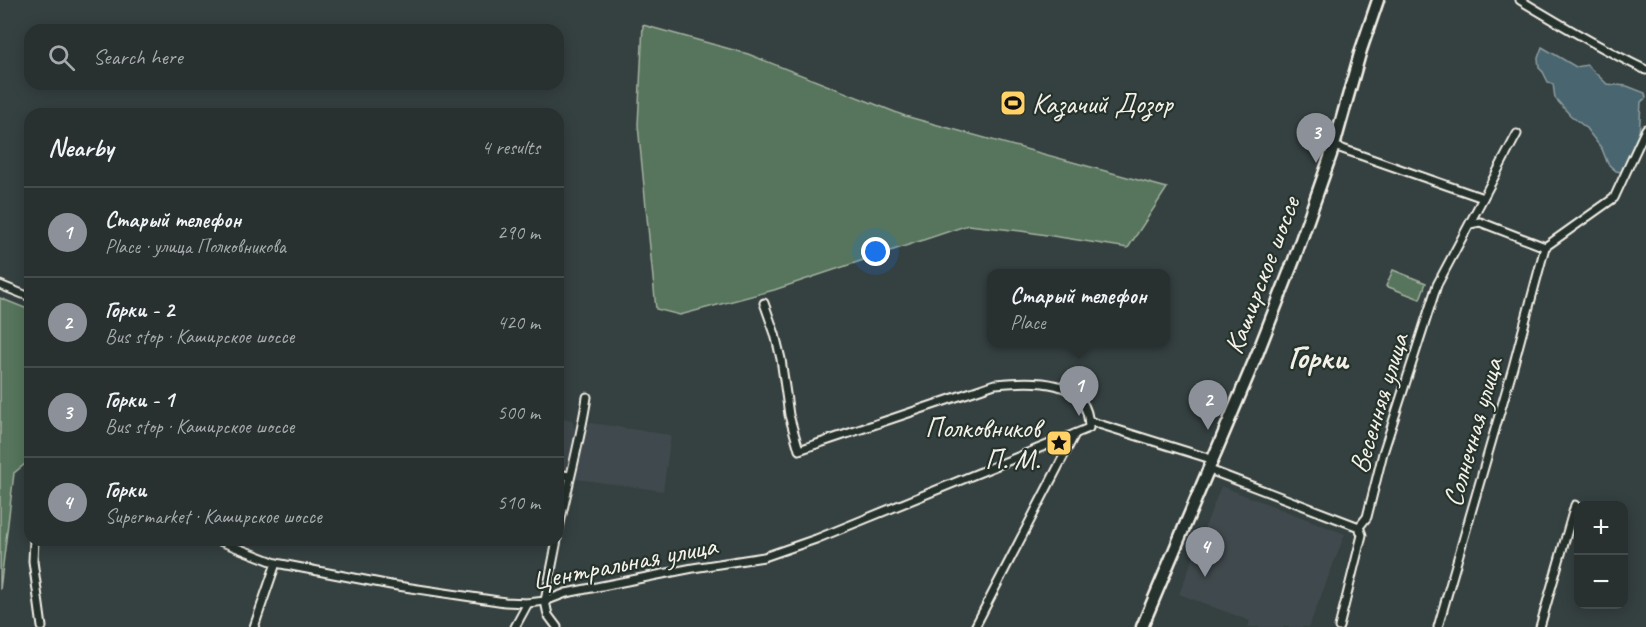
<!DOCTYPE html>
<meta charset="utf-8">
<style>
:root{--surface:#283030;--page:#343c3c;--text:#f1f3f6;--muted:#a5a9ab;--line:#444b4c;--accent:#8c9099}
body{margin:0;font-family:Caveat,sans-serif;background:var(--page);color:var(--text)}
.controls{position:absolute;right:18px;bottom:18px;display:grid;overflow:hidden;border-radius:12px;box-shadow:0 3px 15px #0003}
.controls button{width:54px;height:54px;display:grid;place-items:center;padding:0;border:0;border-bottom:2px solid var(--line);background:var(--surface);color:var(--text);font:30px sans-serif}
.you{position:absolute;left:876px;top:252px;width:21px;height:21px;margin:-15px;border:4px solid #fff;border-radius:50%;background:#1a73e8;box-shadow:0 0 0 9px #1a73e833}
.badge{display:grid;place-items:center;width:39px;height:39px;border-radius:50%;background:var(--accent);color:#fff;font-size:20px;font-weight:700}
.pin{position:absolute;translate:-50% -50px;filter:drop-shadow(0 2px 3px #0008)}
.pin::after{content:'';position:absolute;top:32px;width:21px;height:18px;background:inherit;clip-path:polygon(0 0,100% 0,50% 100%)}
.popup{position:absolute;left:987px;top:269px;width:183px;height:78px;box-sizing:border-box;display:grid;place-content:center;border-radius:12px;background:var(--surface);filter:drop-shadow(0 2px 4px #0005);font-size:20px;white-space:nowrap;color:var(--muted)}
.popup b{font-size:22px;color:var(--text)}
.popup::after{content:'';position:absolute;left:50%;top:100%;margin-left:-12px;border:12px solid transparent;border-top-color:var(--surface)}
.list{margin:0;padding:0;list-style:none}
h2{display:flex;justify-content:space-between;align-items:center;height:78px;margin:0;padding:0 24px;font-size:26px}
h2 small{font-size:20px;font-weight:400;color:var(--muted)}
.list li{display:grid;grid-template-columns:39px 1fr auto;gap:18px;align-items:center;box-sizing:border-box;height:90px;padding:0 24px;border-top:2px solid var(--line)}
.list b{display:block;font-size:22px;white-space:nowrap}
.list p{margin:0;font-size:20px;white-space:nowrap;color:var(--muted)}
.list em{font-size:20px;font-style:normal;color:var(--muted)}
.icon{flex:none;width:33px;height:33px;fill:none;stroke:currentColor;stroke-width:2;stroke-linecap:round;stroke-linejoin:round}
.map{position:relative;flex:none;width:1646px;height:627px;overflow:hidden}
.search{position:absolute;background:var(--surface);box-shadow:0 3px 15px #0003;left:24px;top:24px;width:540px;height:66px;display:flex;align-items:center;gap:15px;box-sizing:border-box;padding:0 21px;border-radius:18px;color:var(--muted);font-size:22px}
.panel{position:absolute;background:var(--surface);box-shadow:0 3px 15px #0003;left:24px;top:108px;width:540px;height:438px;border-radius:18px}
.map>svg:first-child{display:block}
</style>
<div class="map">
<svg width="1646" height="627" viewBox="0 0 1646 627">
<rect width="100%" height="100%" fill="#354040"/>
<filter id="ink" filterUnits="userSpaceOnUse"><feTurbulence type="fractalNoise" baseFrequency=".0167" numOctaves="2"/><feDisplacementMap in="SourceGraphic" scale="12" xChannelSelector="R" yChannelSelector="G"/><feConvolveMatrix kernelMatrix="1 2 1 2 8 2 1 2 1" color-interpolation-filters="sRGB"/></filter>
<g filter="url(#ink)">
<g fill="#404a4e">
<polygon points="558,417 572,420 575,430 568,468 561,469 558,469"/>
<polygon points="585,422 671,435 663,491 576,479"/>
<polygon points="1221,486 1345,534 1309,627 1248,627 1250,621 1179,594"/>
</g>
<g fill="#56745c" stroke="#a5b2a2" stroke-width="1.5">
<polygon points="643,25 748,54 905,116 1167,188 1128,248 1021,231 968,225 774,290 680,315 656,309 638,125"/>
<polygon points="1393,270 1426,283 1420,299 1386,286"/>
<polygon points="0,298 30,310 30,460 14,473 0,590"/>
</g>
<polygon fill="#4a656f" stroke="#8e9d9f" stroke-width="1.5" points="1542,47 1576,67 1587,65 1607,84 1627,86 1645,93 1646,98 1641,102 1639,137 1621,172 1616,171 1608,164 1602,149 1585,127 1570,115 1555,98 1553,84 1548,82 1543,72 1539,68 1538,58"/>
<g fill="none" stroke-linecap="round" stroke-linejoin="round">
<g stroke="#f4f1e8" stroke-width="11">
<g id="street">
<path d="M1520,0C1561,25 1602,49 1646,70"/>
<polyline points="1334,146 1483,198"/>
<polyline points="1470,224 1480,222 1545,247"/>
<polyline points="1545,247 1614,198 1646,129"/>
<polyline points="0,285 30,297"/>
<polyline points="1089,421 1211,459"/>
<polyline points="1207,469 1359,527"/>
<polyline points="558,474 569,476"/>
<polyline points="1359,527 1367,517 1383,453 1437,285 1517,134"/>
<path d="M558,533C567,488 580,443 587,397"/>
<polyline points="34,540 33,561 42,627"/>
<path d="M217,540L276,563L391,585L505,602L528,603L545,601L566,593L693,568L764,557L816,539L1089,428C1089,376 1032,381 995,384L799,450L789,415L781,359L775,334L764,303"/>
<polyline points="557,540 545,601 548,615 557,627"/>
<polyline points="254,627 276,563"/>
<polyline points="515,627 528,603"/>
<polyline points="975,627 1075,434"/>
<polyline points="1339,627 1362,535 1359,527"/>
<polyline points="1438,627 1513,367 1545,247"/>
<polyline points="1540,627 1575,505"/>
</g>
</g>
<g stroke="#f4f1e8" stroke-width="15">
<polyline id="primary" points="1142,627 1258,352 1294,260 1334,146 1361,50 1378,0"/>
</g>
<use href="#street" stroke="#26332d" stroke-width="7"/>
<use href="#primary" stroke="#26332d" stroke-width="10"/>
</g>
</g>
<defs>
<g id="stadium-square" transform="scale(1.35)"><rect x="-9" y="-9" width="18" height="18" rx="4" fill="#ffd166" stroke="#26332d"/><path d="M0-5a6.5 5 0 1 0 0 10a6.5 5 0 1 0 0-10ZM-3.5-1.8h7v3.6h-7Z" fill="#111"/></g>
<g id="sight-square" transform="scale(1.35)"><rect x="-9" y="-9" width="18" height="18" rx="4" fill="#ffd166" stroke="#26332d"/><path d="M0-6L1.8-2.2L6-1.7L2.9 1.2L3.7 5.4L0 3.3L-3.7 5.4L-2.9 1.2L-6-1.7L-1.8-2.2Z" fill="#111"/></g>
</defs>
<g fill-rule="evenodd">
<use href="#stadium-square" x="1013" y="103"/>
<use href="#sight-square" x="1059" y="443"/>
</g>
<g text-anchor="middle" stroke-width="4.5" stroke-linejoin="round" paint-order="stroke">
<g font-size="28" fill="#f4f1e8" stroke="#26332d" text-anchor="start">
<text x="1032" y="113">Казачий Дозор</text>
<text x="1040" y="437" text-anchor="end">Полковников<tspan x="1040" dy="32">П. М.</tspan></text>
</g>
<g font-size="28" fill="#f4f1e8" stroke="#26332d">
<text transform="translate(1261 275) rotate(-69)" y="10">Каширское шоссе</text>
<text transform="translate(1378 403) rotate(-73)" y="10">Весенняя улица</text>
<text transform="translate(1472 432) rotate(-74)" y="10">Солнечная улица</text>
<text transform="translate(624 562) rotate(-11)" y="10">Центральная улица</text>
</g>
<g font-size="32" font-weight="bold" fill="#f4f1e8" stroke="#26332d">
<text x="1318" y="368">Горки</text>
</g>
</g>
</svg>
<div class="controls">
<button>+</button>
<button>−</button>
</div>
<div class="you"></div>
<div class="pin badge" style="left:1079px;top:416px">1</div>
<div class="popup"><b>Старый телефон</b>Place</div>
<div class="pin badge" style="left:1208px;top:430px">2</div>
<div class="pin badge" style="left:1316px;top:163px">3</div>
<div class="pin badge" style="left:1205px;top:577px">4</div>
<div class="search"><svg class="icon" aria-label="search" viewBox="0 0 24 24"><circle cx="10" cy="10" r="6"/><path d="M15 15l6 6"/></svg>Search here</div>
<section class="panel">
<h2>Nearby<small>4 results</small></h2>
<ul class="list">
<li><span class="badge">1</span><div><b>Старый телефон</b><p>Place · улица Полковникова</p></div><em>290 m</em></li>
<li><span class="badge">2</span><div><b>Горки - 2</b><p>Bus stop · Каширское шоссе</p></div><em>420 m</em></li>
<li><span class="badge">3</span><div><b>Горки - 1</b><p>Bus stop · Каширское шоссе</p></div><em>500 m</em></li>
<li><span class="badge">4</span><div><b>Горки</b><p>Supermarket · Каширское шоссе</p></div><em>510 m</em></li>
</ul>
</section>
</div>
